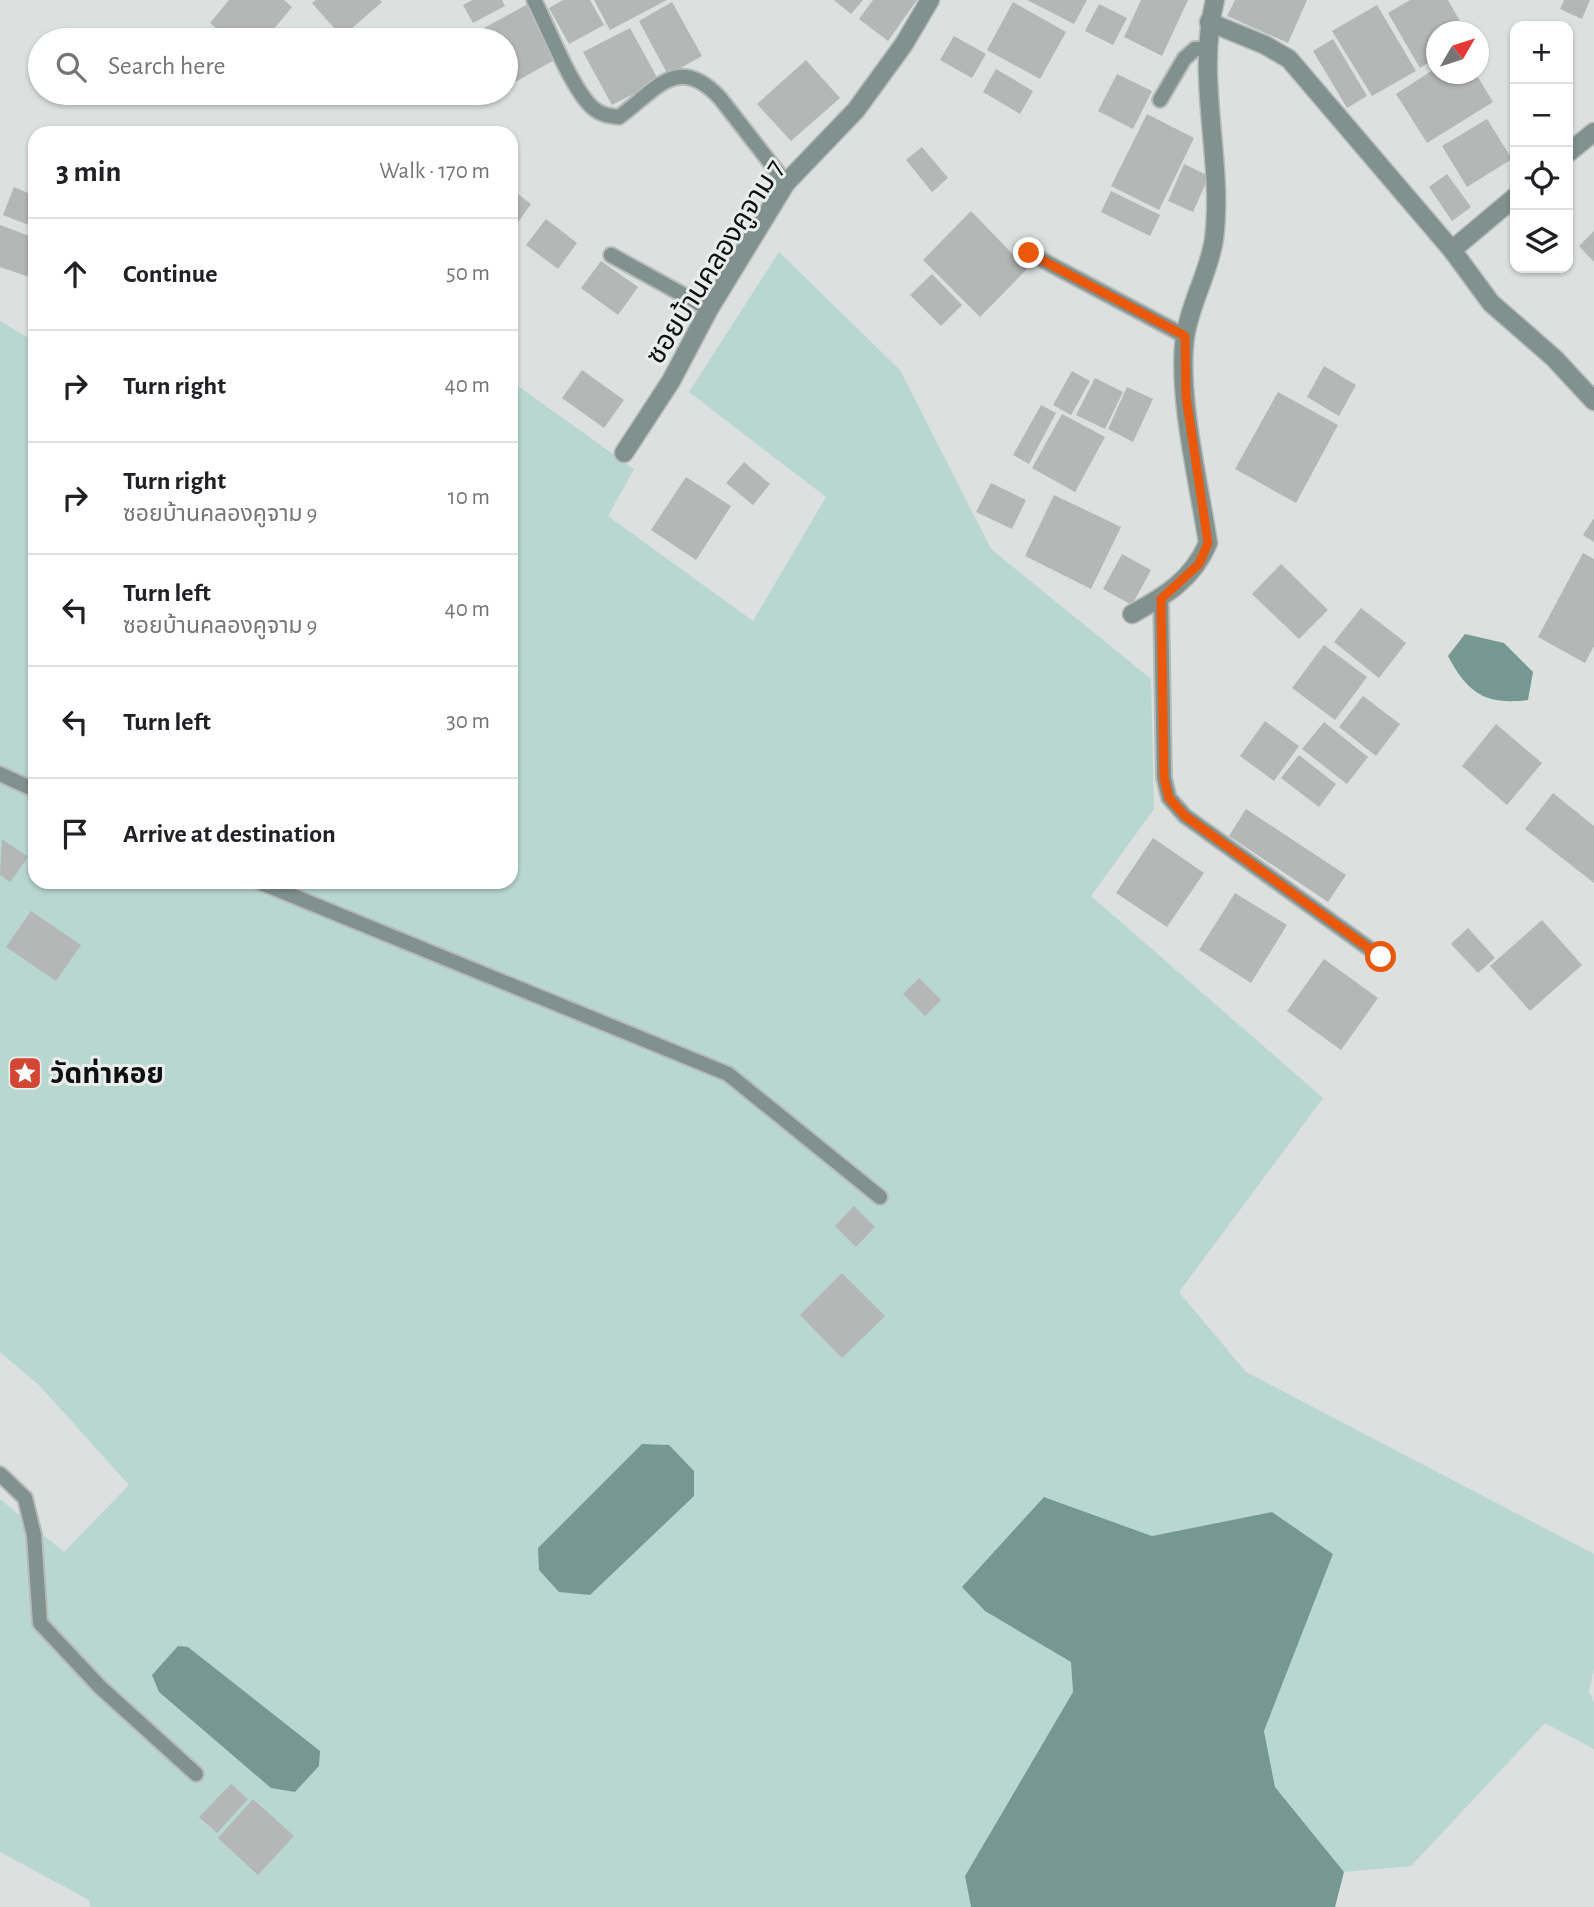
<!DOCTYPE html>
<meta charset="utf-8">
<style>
:root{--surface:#fff;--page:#f6f6f6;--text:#202124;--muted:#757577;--line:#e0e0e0}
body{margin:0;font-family:"Alegreya Sans","Noto Sans Thai",sans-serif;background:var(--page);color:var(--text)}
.controls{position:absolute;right:21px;top:21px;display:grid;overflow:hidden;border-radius:14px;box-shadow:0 2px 5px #0004}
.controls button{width:63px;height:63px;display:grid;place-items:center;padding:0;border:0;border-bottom:2px solid var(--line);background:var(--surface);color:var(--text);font:35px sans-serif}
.compass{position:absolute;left:1426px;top:21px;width:63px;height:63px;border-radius:50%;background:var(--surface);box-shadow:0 2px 5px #0004;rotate:51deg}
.stop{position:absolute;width:21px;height:21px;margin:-16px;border:5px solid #ea580c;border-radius:50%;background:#fff}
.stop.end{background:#ea580c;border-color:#fff;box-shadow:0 2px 7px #0008}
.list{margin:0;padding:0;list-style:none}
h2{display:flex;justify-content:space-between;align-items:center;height:91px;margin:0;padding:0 28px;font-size:30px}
h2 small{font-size:23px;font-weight:400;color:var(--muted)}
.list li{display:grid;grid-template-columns:46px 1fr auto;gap:21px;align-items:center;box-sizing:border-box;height:112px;padding:0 28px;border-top:2px solid var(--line)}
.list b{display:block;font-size:26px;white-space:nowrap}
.list p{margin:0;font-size:23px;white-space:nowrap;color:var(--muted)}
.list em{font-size:23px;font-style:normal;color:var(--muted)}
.icon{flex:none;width:38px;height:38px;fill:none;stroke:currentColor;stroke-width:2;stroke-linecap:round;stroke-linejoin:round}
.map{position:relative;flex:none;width:1594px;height:1907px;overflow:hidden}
.search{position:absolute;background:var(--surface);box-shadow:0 2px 5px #0004;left:28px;top:28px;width:490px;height:77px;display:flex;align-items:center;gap:18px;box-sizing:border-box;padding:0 24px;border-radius:38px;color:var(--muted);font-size:26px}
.panel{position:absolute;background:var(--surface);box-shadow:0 2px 5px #0004;left:28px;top:126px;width:490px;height:763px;border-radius:21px}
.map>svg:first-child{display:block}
</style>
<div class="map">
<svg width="1594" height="1907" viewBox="0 0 1594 1907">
<rect width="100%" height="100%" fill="#dce0df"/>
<path fill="#b8d7d0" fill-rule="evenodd" d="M779,252L900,370L991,549L1151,679L1154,809L1091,896L1323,1098L1179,1292L1246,1372L1594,1554V1670L1589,1691L1594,1703V1749L1545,1723L1411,1866L1344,1872L1275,1787L1264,1731L1333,1554L1272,1512L1152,1536L1045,1497L985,1611L1072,1662L1073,1692L965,1876L971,1907H90L89,1900L0,1852V1499L64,1552L129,1485L39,1385L0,1352V321L35,342V882H511V381L634,469L608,516L753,621L826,497L689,392ZM178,1647H188L319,1751Z"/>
<g fill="#759992">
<path d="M1465,634L1504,643L1533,672L1528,700C1486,705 1468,694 1448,656Z"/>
<polygon points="642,1444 669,1445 694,1471 694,1496 590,1595 559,1592 539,1570 538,1548"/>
<polygon points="1044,1497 1152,1536 1272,1512 1333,1554 1264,1731 1275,1787 1344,1872 1335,1907 971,1907 965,1876 1073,1692 1071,1662 985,1611 962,1587"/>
<polygon points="178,1646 188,1647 320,1751 319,1766 295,1792 271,1788 159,1692 152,1675"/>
</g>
<g fill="#b4b7b6">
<polygon points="229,0 284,0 292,7 265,40 230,40 210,23"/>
<polygon points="316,0 380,0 382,2 342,37 312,3"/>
<polygon points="472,0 502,0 505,6 473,23 463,5"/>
<polygon points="563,0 590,0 604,25 569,44 549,8"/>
<polygon points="594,0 667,0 610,30"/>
<polygon points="834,0 863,0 851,14"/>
<polygon points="873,0 917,0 888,41 859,19"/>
<polygon points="1027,0 1087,0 1074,24"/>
<polygon points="1141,0 1188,0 1162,56 1124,37"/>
<polygon points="1235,0 1307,0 1288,43 1227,16"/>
<polygon points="1410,0 1448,0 1466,32 1436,32 1436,58 1420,68 1388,13"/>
<polygon points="1564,0 1590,0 1582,19 1560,9"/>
<polygon points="672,2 702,56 668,75 639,21"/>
<polygon points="1013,2 1066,32 1040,79 987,50"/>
<polygon points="528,4 558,58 506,87 506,40 476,40 473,34"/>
<polygon points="1099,4 1127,18 1113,45 1085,31"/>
<polygon points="1377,5 1416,71 1372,96 1332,31"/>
<polygon points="630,28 659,81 612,105 583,52"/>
<polygon points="954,36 986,54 972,78 940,60"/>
<polygon points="1333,39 1367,96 1347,108 1313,51"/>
<polygon points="806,60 840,98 791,141 757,104"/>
<polygon points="1436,68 1436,74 1476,74 1493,102 1427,143 1396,94"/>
<polygon points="996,69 1033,91 1020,114 983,92"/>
<polygon points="1117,74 1152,91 1133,129 1098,111"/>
<polygon points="1147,114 1194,138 1159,210 1111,186"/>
<polygon points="1487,119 1512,159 1467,187 1442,146"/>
<polygon points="922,147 948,178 932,192 906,160"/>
<polygon points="1184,164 1209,176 1193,212 1168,201"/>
<polygon points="1447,174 1471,207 1452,221 1429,187"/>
<polygon points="14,187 35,196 35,217 31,226 3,215"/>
<polygon points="511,189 531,204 511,232"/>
<polygon points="1111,191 1160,215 1150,236 1101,212"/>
<polygon points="971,211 1027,269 980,317 923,260"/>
<polygon points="546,219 577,243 558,269 526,245"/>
<polygon points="0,225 35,238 35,279 0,267"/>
<polygon points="1594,231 1594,262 1579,246"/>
<polygon points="601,261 638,287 618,315 581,288"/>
<polygon points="932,274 962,305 941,326 910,295"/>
<polygon points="1324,366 1356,385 1339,416 1307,397"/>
<polygon points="582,370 624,400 604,428 562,398"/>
<polygon points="1072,371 1090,381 1071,415 1053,405"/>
<polygon points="1095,378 1123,392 1105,429 1076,415"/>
<polygon points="1127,387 1153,399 1133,442 1108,429"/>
<polygon points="1278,392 1338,425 1296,503 1235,469"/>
<polygon points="1041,405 1056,413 1029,464 1013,455"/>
<polygon points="1062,414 1105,437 1075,492 1032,468"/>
<polygon points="744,462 770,484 753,505 726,483"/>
<polygon points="686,477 731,506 696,560 651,530"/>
<polygon points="991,483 1026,500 1012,529 976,512"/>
<polygon points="1054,495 1121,527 1091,589 1025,556"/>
<polygon points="1594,518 1594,542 1583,535"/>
<polygon points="1583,553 1594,559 1594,646 1585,663 1538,637"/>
<polygon points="1122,554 1151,570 1132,605 1103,589"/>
<polygon points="1281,564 1328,610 1299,639 1252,594"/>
<polygon points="1361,608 1406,643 1379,678 1334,642"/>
<polygon points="1324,645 1367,677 1335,720 1292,688"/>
<polygon points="1363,696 1400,724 1376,756 1339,727"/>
<polygon points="1265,721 1299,746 1274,781 1240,756"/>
<polygon points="1324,722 1368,757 1347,784 1302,749"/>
<polygon points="1496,724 1542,763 1507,805 1462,766"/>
<polygon points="1299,755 1336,784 1319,807 1281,778"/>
<polygon points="1553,793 1594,826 1594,883 1525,829"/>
<polygon points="1246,809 1346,875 1328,902 1229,836"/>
<polygon points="1153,838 1204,873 1167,927 1116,893"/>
<polygon points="2,839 28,857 10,882 0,875"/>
<polygon points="1235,893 1287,925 1251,983 1199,950"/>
<polygon points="31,911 81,945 56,981 6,947"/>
<polygon points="1542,920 1582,965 1530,1011 1490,966"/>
<polygon points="1468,928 1495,958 1478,973 1451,944"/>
<polygon points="1324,959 1378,998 1341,1050 1287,1011"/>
<polygon points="919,978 941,1000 925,1016 903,994"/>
<polygon points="854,1206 875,1227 856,1247 835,1226"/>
<polygon points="842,1273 885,1316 842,1358 800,1315"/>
<polygon points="231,1784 248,1799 217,1833 199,1817"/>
<polygon points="253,1799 294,1836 258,1875 218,1838"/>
</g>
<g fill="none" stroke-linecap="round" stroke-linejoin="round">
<g stroke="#b7bbba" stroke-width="18">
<g id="service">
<path d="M534,0C548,27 572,90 593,108C601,115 610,116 619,117C657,89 678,53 720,98L786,183"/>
<polyline points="1160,100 1184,59 1195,49 1208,49"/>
<polyline points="1029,253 1185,336"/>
<polyline points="611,255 709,309"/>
<polyline points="1161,599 1164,778 1169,798 1185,816 1381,957"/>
<polyline points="0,774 35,790"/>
<polyline points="259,882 728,1074 880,1197"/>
<polyline points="0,1474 25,1498 34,1535 40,1623 100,1687 196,1774"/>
</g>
</g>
<g stroke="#b7bbba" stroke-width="21">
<g id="minor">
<polyline points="1209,22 1265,45 1289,59 1452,250 1491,303 1554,358 1594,401"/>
<polyline points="1568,153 1594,132"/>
<polyline points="1452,250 1515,197"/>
<polyline points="624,453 671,381 709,309 786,183 856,110 904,44 930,0"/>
<path d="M1132,614C1165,596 1193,579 1208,543C1199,484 1177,394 1185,337C1190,303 1209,273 1214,239C1224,160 1195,79 1215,0"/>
</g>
</g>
<use href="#service" stroke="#81918d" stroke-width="14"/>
<use href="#minor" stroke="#81918d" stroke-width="18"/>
</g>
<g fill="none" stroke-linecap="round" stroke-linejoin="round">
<polyline stroke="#ea580c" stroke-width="9" points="1029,253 1185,336 1186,396 1208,543 1199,564 1161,599 1164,778 1169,798 1185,816 1381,957"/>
</g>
<defs>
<g id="sight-square" transform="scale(1.75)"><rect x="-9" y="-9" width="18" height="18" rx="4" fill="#d34633" stroke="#e9edec"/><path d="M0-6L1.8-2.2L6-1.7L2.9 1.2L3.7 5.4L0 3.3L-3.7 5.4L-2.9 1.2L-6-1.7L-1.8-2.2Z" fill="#fff"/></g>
</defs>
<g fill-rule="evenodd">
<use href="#sight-square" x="25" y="1073"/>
</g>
<g text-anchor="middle" stroke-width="6" stroke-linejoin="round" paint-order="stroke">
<g font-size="28" fill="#0f1010" stroke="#e9edec">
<text transform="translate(714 261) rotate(-58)" y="10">ซอยบ้านคลองคูจาม 7</text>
</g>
<g font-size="28" font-weight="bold" fill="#0f1010" stroke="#e9edec" text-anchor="start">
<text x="50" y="1083">วัดท่าหอย</text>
</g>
</g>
</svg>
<div class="controls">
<button>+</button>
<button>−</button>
<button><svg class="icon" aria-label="locate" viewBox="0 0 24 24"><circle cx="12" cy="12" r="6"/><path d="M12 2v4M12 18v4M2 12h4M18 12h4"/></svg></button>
<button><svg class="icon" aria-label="layers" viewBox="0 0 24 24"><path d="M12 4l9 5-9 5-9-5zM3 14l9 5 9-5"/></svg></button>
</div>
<svg class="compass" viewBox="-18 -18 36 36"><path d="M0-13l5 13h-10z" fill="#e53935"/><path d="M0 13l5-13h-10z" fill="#757577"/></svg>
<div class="stop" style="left:1381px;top:957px"></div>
<div class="stop end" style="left:1029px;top:253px"></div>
<div class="search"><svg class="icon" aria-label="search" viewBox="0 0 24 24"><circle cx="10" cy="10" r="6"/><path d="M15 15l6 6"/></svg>Search here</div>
<section class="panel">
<h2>3 min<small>Walk · 170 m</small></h2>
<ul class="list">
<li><svg class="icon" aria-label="ahead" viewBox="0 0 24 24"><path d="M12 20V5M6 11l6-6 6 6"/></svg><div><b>Continue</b></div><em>50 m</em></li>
<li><svg class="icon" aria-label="right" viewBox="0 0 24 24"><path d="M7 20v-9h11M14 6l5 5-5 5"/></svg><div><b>Turn right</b></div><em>40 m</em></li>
<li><svg class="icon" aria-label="right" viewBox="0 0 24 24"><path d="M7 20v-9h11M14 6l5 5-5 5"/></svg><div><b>Turn right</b><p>ซอยบ้านคลองคูจาม 9</p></div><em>10 m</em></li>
<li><svg class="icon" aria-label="left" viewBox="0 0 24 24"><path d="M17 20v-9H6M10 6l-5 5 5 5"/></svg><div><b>Turn left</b><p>ซอยบ้านคลองคูจาม 9</p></div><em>40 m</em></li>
<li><svg class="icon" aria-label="left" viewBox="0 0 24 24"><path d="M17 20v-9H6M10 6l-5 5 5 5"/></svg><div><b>Turn left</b></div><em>30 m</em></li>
<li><svg class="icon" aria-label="arrive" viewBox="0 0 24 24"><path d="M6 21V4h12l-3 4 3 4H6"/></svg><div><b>Arrive at destination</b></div></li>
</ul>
</section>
</div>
